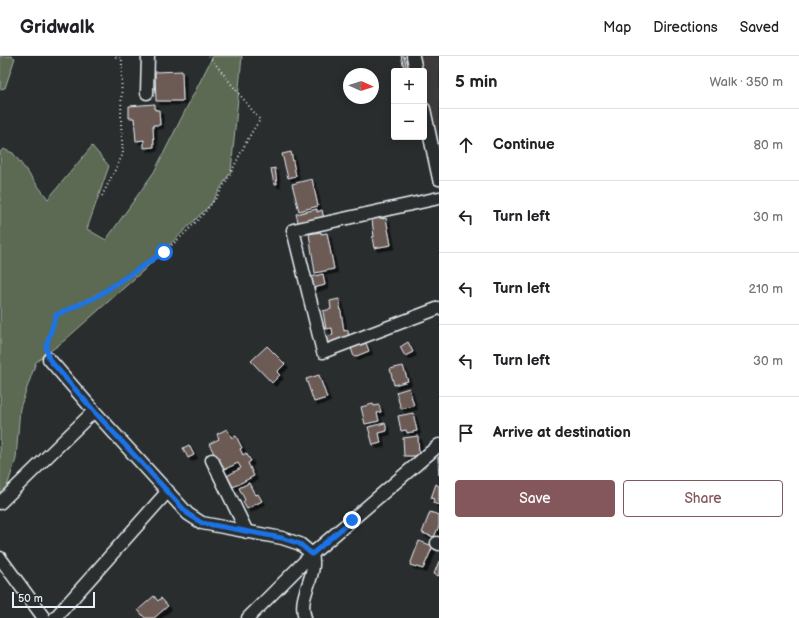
<!DOCTYPE html>
<meta charset="utf-8">
<style>
:root{--surface:#fff;--page:#f6f6f6;--text:#202124;--muted:#757577;--line:#e0e0e0;--accent:#84575d}
body{margin:0;font-family:"Balsamiq Sans",sans-serif;background:var(--page);color:var(--text)}
.controls{position:absolute;right:12px;top:12px;display:grid;overflow:hidden;border-radius:4px;box-shadow:0 2px 10px #0003}
.controls button{width:36px;height:36px;display:grid;place-items:center;padding:0;border:0;border-bottom:1px solid var(--line);background:var(--surface);color:var(--text);font:20px sans-serif}
.compass{position:absolute;left:343px;top:12px;width:36px;height:36px;border-radius:50%;background:var(--surface);box-shadow:0 2px 10px #0003;rotate:93deg}
.scale{position:absolute;left:12px;bottom:10px;width:83px;box-sizing:border-box;padding-left:4px;border:2px solid #e8f1f8;border-top:0;font-size:11px;line-height:14px;white-space:nowrap;color:#e8f1f8;-webkit-text-stroke:3px #2a2d2e;paint-order:stroke}
.stop{position:absolute;width:12px;height:12px;margin:-9px;border:3px solid #1a73e8;border-radius:50%;background:#fff}
.stop.end{background:#1a73e8;border-color:#fff;box-shadow:0 1px 4px #0008}
.list{margin:0;padding:0;list-style:none}
h2{display:flex;justify-content:space-between;align-items:center;height:52px;margin:0;padding:0 16px;font-size:17px}
h2 small{font-size:13px;font-weight:400;color:var(--muted)}
.list li{display:grid;grid-template-columns:26px 1fr auto;gap:12px;align-items:center;box-sizing:border-box;height:72px;padding:0 16px;border-top:1px solid var(--line)}
.list b{display:block;font-size:15px;white-space:nowrap}
.list em{font-size:13px;font-style:normal;color:var(--muted)}
.actions{display:flex;gap:8px;padding:12px 16px}
.actions a{flex:1;padding:9px 0;border:1px solid var(--accent);border-radius:4px;text-align:center;font-size:14px;color:var(--accent)}
.actions .main{background:var(--accent);color:#fff}
.icon{flex:none;width:22px;height:22px;fill:none;stroke:currentColor;stroke-width:2;stroke-linecap:round;stroke-linejoin:round}
.map{position:relative;flex:none;width:439px;height:562px;overflow:hidden}
header{display:flex;align-items:center;gap:24px;box-sizing:border-box;height:56px;padding:0 20px;background:var(--surface);border-bottom:1px solid var(--line)}
header strong{font-size:19px}
nav{display:flex;gap:22px;margin-inline-start:auto;font-size:14px}
main{display:flex}
aside{flex:1;background:var(--surface)}
.map>svg:first-child{display:block}
</style>
<header>
<strong>Gridwalk</strong>
<nav><a>Map</a><a>Directions</a><a>Saved</a></nav>
</header>
<main>
<div class="map">
<svg width="439" height="562" viewBox="0 0 439 562">
<defs>
<filter id="shadow"><feDropShadow dx="3.5" dy="3.5" stdDeviation="0" flood-color="#0009"/></filter>
</defs>
<rect width="100%" height="100%" fill="#2a2d2e"/>
<filter id="ink" filterUnits="userSpaceOnUse"><feTurbulence type="fractalNoise" baseFrequency=".025" numOctaves="2"/><feDisplacementMap in="SourceGraphic" scale="8" xChannelSelector="R" yChannelSelector="G"/><feConvolveMatrix kernelMatrix="1 2 1 2 8 2 1 2 1" color-interpolation-filters="sRGB"/></filter>
<g filter="url(#ink)">
<polygon fill="#3e3a3a" points="417,0 439,0 439,103 424,33 424,15 420,15"/>
<g fill="#5c6b53" stroke="#a2aea6">
<polygon points="0,0 11,0 15,2 5,32 0,33"/>
<polygon points="213,0 242,0 231,115 211,148 144,214 65,284 36,306 20,352 16,403 0,452 0,96 3,93 13,97 48,143 92,90 109,110 87,173 106,184 154,116"/>
</g>
<g fill="#6c5a55" stroke="#e8f1f8" filter="url(#shadow)">
<polygon points="401,0 404,0 407,15 405,15"/>
<polygon points="182,15 183,45 156,45 155,16"/>
<polygon points="155,48 155,54 159,54 160,69 153,69 154,91 144,92 144,84 136,85 134,62 129,62 129,50"/>
<polygon points="291,96 296,120 288,122 282,98"/>
<polygon points="275,112 277,128 274,128 271,113"/>
<polygon points="312,123 318,150 299,155 292,128"/>
<polygon points="317,153 317,156 322,154 324,163 299,169 296,158"/>
<polygon points="382,161 382,163 386,162 391,189 374,192 372,181 374,181 372,163"/>
<polygon points="321,176 321,178 327,177 334,213 315,217 309,178"/>
<polygon points="323,218 325,229 310,233 307,222"/>
<polygon points="339,243 344,275 348,274 349,285 326,289 325,281 333,279 332,272 326,273 323,255 331,253 330,245"/>
<polygon points="408,286 413,296 405,300 400,291"/>
<polygon points="366,287 369,295 354,301 351,292"/>
<polygon points="267,290 285,308 277,316 280,319 272,327 251,305"/>
<polygon points="403,310 408,325 394,329 390,313"/>
<polygon points="319,319 327,342 314,346 306,323"/>
<polygon points="409,332 414,350 401,353 396,336"/>
<polygon points="373,348 374,350 379,349 381,356 377,357 379,365 365,368 361,351"/>
<polygon points="413,357 417,375 407,377 406,374 401,375 398,360"/>
<polygon points="385,367 387,375 379,377 381,387 373,389 368,371"/>
<polygon points="227,373 232,382 236,380 242,392 240,393 243,399 246,397 251,405 248,407 254,420 233,431 227,420 241,412 238,407 223,414 209,388 219,383 217,378"/>
<polygon points="418,380 419,400 404,400 403,382"/>
<polygon points="189,389 194,399 188,402 183,392"/>
<polygon points="438,401 439,401 439,419"/>
<polygon points="249,427 255,439 258,438 262,445 247,453 243,446 245,444 239,432"/>
<polygon points="436,428 439,430 439,449 433,447 434,443 431,442"/>
<polygon points="430,456 439,459 439,470 434,481 422,477"/>
<polygon points="419,485 433,490 423,513 410,509"/>
<polygon points="439,505 439,520 434,518"/>
<polygon points="154,540 158,545 161,542 168,550 154,562 145,562 138,554"/>
</g>
<g fill="none" stroke-linecap="round" stroke-linejoin="round">
<g stroke="#e8f1f8" stroke-width="15">
<g id="minor">
<polyline points="413,0 416,15"/>
<polyline points="147,37 148,0"/>
<polyline points="424,53 439,123"/>
<polyline points="439,142 293,174 323,296 439,252"/>
<polyline points="49,303 94,355"/>
<polyline points="212,404 247,476"/>
<path d="M0,447L94,355L188,458L202,467L282,482L300,488L312,498C318,521 297,539 305,562"/>
<polyline points="437,487 439,488"/>
<polyline points="0,502 44,562"/>
<polyline points="55,562 168,435"/>
<polyline points="248,562 312,498 439,389"/>
</g>
</g>
<g stroke="#e8f1f8" stroke-width="2" stroke-dasharray="1 3" stroke-linecap="butt">
<polyline points="102,140 123,98 121,67 122,3 113,0"/>
<path d="M47,294L46,291L56,259C118,231 178,195 218,139C234,115 243,87 260,64L209,0"/>
</g>
<use href="#minor" stroke="#2a2d2e" stroke-width="12"/>
</g>
</g>
<g fill="none" stroke-linecap="round" stroke-linejoin="round" filter="url(#ink)">
<polyline stroke="#1a73e8" stroke-width="5" points="164,196 96,241 56,259 46,291 49,303 94,355 188,458 202,467 282,482 300,488 312,498 352,464"/>
</g>
</svg>
<div class="controls">
<button>+</button>
<button>−</button>
</div>
<svg class="compass" viewBox="-18 -18 36 36"><path d="M0-13l5 13h-10z" fill="#e53935"/><path d="M0 13l5-13h-10z" fill="#757577"/></svg>
<div class="scale">50 m</div>
<div class="stop" style="left:164px;top:196px"></div>
<div class="stop end" style="left:352px;top:464px"></div>
</div>
<aside>
<h2>5 min<small>Walk · 350 m</small></h2>
<ul class="list">
<li><svg class="icon" aria-label="ahead" viewBox="0 0 24 24"><path d="M12 20V5M6 11l6-6 6 6"/></svg><div><b>Continue</b></div><em>80 m</em></li>
<li><svg class="icon" aria-label="left" viewBox="0 0 24 24"><path d="M17 20v-9H6M10 6l-5 5 5 5"/></svg><div><b>Turn left</b></div><em>30 m</em></li>
<li><svg class="icon" aria-label="left" viewBox="0 0 24 24"><path d="M17 20v-9H6M10 6l-5 5 5 5"/></svg><div><b>Turn left</b></div><em>210 m</em></li>
<li><svg class="icon" aria-label="left" viewBox="0 0 24 24"><path d="M17 20v-9H6M10 6l-5 5 5 5"/></svg><div><b>Turn left</b></div><em>30 m</em></li>
<li><svg class="icon" aria-label="arrive" viewBox="0 0 24 24"><path d="M6 21V4h12l-3 4 3 4H6"/></svg><div><b>Arrive at destination</b></div></li>
</ul>
<div class="actions"><a class="main">Save</a><a>Share</a></div>
</aside>
</main>
